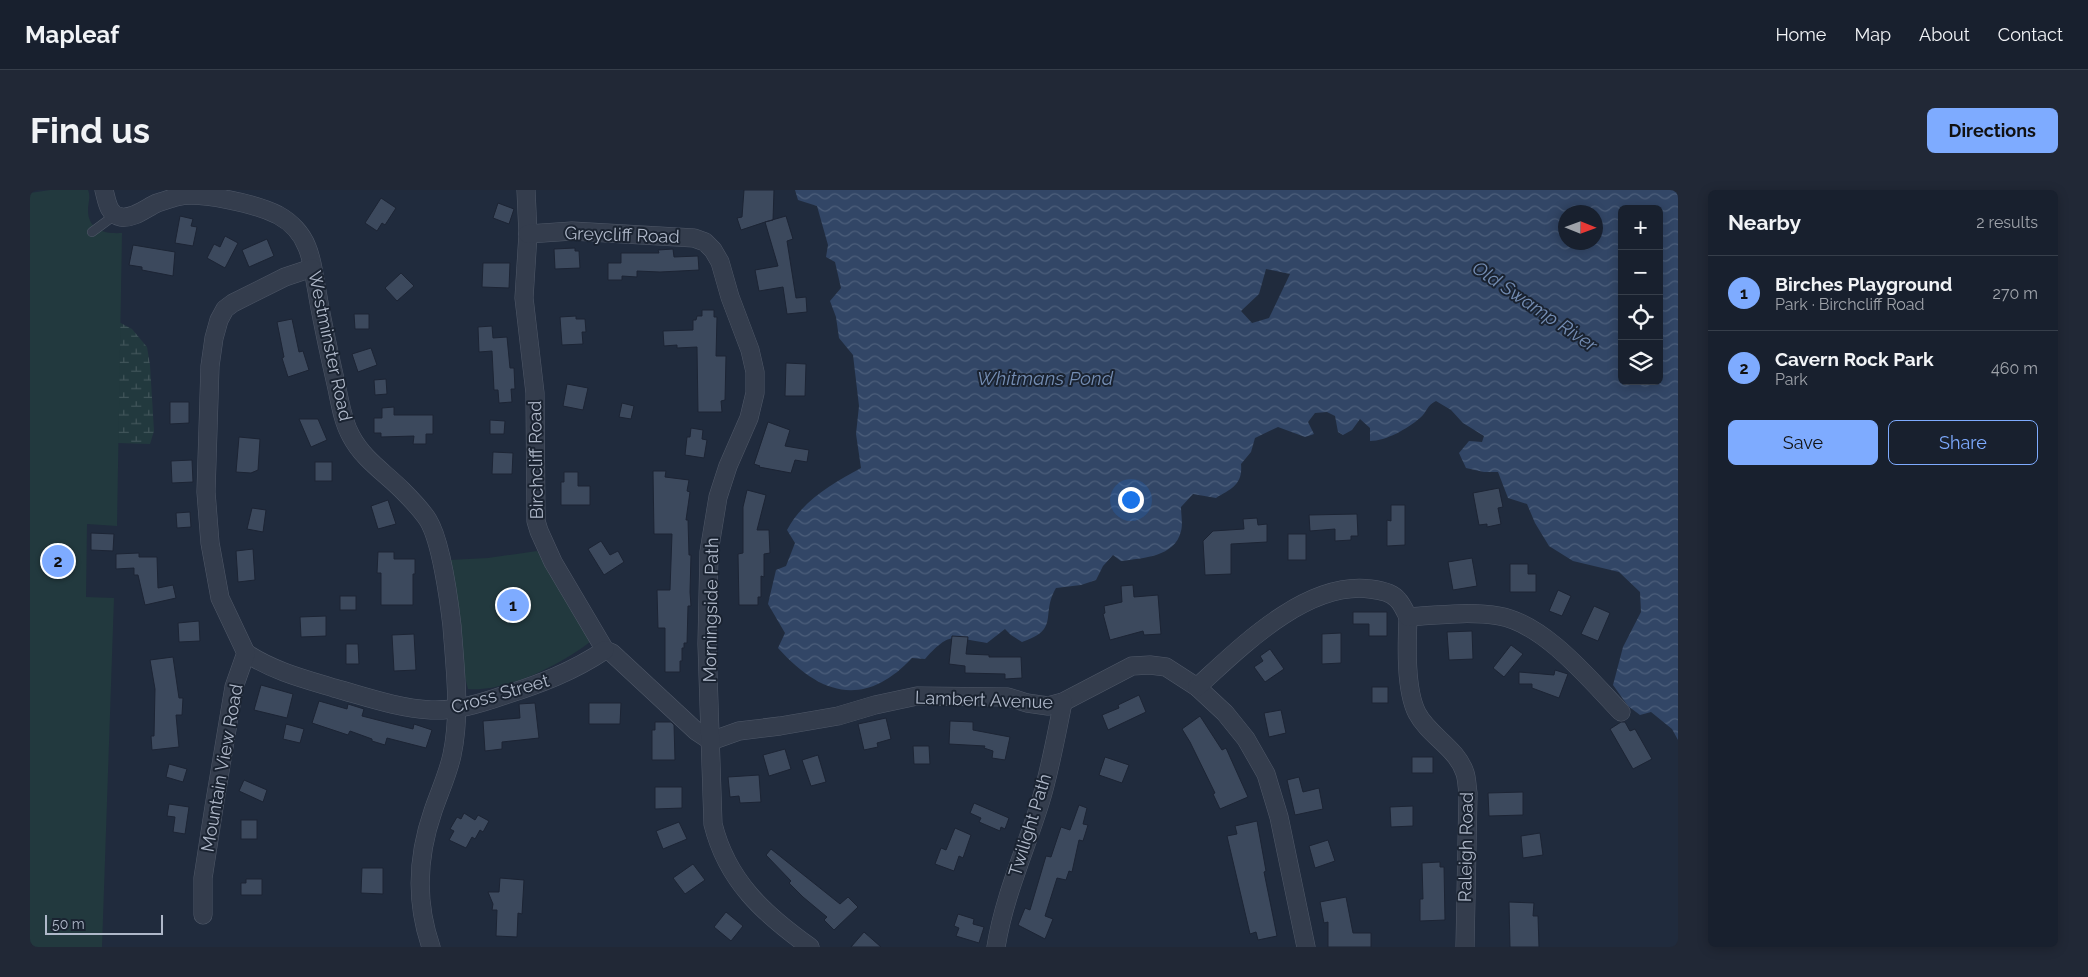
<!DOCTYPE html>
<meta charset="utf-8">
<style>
:root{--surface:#18202e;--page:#212836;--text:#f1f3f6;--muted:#9fa3aa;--line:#363e4a;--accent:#7eabff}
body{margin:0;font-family:Raleway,sans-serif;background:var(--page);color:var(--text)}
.controls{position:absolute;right:15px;top:15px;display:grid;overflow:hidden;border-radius:8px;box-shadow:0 2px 12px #0003}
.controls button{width:45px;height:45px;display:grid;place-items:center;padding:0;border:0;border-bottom:1px solid var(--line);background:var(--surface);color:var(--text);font:25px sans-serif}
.compass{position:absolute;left:1528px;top:15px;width:45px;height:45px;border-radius:50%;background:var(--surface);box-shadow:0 2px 12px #0003;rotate:91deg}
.scale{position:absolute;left:15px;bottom:12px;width:118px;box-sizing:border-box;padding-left:5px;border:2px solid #afb8c9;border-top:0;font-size:14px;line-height:18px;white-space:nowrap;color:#afb8c9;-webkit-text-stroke:4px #1a2331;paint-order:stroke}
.you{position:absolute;left:1100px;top:309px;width:18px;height:18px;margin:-12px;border:4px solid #fff;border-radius:50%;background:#1a73e8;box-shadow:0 0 0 8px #1a73e833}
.badge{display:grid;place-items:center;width:32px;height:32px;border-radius:50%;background:var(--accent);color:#111;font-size:16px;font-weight:700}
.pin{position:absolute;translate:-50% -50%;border:2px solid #fff;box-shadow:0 1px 5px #0006}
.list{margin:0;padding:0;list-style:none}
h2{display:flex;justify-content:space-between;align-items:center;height:65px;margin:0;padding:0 20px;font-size:21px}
h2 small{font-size:16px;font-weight:400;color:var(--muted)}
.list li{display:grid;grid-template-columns:32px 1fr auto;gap:15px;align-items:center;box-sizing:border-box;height:75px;padding:0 20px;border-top:1px solid var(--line)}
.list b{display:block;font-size:19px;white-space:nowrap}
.list p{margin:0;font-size:16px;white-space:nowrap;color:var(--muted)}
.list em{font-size:16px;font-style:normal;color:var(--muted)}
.actions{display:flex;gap:10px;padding:15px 20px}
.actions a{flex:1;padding:11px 0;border:1px solid var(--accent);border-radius:8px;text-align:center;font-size:18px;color:var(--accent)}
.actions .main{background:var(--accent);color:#111}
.icon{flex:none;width:28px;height:28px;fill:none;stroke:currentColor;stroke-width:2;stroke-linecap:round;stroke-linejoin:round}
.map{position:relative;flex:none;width:1648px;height:757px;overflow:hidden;border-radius:8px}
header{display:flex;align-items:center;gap:30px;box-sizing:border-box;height:70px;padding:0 25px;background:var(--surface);border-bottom:1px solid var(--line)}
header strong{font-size:24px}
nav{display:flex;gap:28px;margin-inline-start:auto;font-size:18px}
.intro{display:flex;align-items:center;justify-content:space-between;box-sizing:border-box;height:120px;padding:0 30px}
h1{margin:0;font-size:35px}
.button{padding:12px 22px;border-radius:8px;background:var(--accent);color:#111;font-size:18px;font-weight:700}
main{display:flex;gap:30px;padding:0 30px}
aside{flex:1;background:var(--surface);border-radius:8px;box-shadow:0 2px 12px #0003}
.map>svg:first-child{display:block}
</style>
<header>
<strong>Mapleaf</strong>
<nav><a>Home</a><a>Map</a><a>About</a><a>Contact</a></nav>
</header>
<div class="intro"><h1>Find us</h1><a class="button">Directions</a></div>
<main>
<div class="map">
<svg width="1648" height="757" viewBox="0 0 1648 757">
<defs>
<pattern id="wetland-marsh" width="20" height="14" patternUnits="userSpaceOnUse" patternTransform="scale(1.25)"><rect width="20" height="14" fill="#22393e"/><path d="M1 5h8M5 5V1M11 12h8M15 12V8" fill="none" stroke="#405459"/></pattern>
<pattern id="water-waves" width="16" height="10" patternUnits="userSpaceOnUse" patternTransform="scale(1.25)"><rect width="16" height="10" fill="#324666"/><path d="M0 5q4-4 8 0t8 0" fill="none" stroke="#4d5f7b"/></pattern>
</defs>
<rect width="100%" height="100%" fill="#202b3d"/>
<polygon fill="url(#wetland-marsh)" points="85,130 102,139 117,157 120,175 124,241 120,254 88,253"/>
<g fill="#22393e">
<path d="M20,0H58C61,7 58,13 58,20C58,41 76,44 92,43L87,336L57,334L56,407L84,408L72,757H0V3Z"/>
<path d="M507,361L561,451C533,474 474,503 438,499L434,483L419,370L458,368Z"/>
</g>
<path fill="url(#water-waves)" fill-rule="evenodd" d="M765,0H1648V550L1642,539L1621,522L1610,525L1598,516L1583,495L1593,457L1611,422L1610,402L1589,382L1543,371L1519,356L1505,333L1497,314L1478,308L1468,282H1454L1436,278L1429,263L1439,251L1452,252L1454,246L1433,233L1421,220L1406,211C1397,215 1397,222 1390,228C1377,239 1356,251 1340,251V238L1330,229L1322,240L1313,245L1308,242L1305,226L1297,222L1285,223L1278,232L1284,244L1275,247L1248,237L1225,248L1221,262L1211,274C1213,295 1201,299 1186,308L1163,304L1151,317C1151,324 1153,334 1151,341C1145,367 1113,368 1091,371L1083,365L1073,376L1066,390L1051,395L1026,398C1010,425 1031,439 992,452L981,445L975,439L957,453C923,448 921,440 895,469L882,468C835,518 791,506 748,458L755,443L738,414L746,380L756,376L765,353L757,340C773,310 802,294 831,278L826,244L829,216L823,165L809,148L806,127L800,111L811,98L805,72L796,67L798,55L787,16L768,10ZM1592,19H1629V191H1592ZM1536,22H1566V52H1536ZM1236,79L1260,84L1239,128L1222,133L1211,121L1229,104Z"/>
<g fill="#3c495d" stroke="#1c2434">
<polygon points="714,0 744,0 743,30 735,32 756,26 763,49 757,51 766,108 776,107 777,122 757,124 753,97 729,101 725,80 748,76 735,32 711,40 707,28 712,27"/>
<polygon points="351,8 366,18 355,35 352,33 347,41 335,33"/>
<polygon points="468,13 484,19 479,34 463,28"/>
<polygon points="150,26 163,29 161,36 167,37 163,56 145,53"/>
<polygon points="195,46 208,53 195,78 177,68 184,54 190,57"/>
<polygon points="237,49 244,66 219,77 212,60"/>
<polygon points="103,55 145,62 143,86 112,80 112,77 99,75"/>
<polygon points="545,58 545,61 549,61 550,78 525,79 524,59"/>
<polygon points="643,59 644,67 668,66 669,80 630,82 607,81 607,87 592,86 592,90 578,90 578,73 591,73 591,63 629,63 628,60"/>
<polygon points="453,73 480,73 479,98 452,97"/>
<polygon points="371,83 384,96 367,111 355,98"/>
<polygon points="672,120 684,120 684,127 687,127 686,166 696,166 695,210 691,211 692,222 668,222 667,157 647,158 647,155 634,156 633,141 663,140 663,130 666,130 667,126 672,126"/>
<polygon points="324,124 339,124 339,139 325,139"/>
<polygon points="546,126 546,129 555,129 556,142 552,142 553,154 532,155 530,127"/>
<polygon points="262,129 269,162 273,161 279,180 258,187 252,168 254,167 247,132"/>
<polygon points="462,136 463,148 477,147 480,178 484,178 485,199 481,199 482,212 469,213 468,200 464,200 462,161 449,162 448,137"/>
<polygon points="341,158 347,175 328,182 322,164"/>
<polygon points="756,173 776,174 775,206 755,206"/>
<polygon points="356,189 357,204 345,205 344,190"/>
<polygon points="537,194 558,198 553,220 533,216"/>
<polygon points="140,212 159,212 159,233 140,234"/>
<polygon points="592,213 604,216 601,229 589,227"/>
<polygon points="364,217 364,225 403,225 403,244 396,244 396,254 383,254 384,246 351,247 351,243 344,243 344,228 352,228 352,218"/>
<polygon points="269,229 288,229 297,250 281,257"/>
<polygon points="460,230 475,231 474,244 460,244"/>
<polygon points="738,232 760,240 755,256 779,260 777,272 765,270 761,283 729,277 730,276 724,274"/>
<polygon points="661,238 673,240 672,249 677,250 674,268 655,265 657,247 660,247"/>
<polygon points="209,247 230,249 228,280 221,283 206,282"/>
<polygon points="463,262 483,263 482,284 462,284"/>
<polygon points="162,270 163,292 142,293 141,271"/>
<rect x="285" y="272" width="17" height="19"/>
<polygon points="623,281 636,281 635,287 659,290 657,301 660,302 656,330 658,330 659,365 661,365 660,402 661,416 658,416 657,453 654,453 654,458 652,458 652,471 650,471 650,482 635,482 635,438 628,438 627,400 640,400 642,344 624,344"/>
<polygon points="534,282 548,282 548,296 560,296 560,315 531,315 531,292 534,292"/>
<polygon points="1469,298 1473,317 1468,318 1471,334 1457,337 1457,334 1449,335 1443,303"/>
<polygon points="717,300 736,305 727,340 739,340 740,363 734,364 734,387 731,386 731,407 728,407 728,415 709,415 708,364 713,363 713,317"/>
<polygon points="358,310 366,334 348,339 341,316"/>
<polygon points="1361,315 1375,315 1375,355 1357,356 1357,330 1361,331"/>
<polygon points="222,318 236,320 233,342 217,339"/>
<polygon points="160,322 161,337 147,338 146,323"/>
<polygon points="1327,324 1328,346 1321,346 1321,350 1305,351 1305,339 1280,341 1279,325"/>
<polygon points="1227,328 1228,335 1237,334 1237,352 1201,354 1201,384 1175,385 1173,351 1183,341 1214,339 1213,329"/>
<polygon points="61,343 84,344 83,361 61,360"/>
<rect x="1258" y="344" width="18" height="26"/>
<polygon points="571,351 580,365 588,361 594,372 574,385 558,359"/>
<polygon points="223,359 225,390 208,392 206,361"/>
<polygon points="348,362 364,362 364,369 385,369 385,384 383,384 383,415 351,415 351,383 347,383"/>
<polygon points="109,363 109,367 127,367 128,398 143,395 146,408 115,415 108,385 104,385 104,378 86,379 86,364"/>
<polygon points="1442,368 1447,396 1423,400 1418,372"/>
<polygon points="1480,374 1498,374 1498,384 1506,384 1506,402 1480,402"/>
<polygon points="1103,395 1104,407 1128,405 1131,444 1114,445 1113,441 1080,450 1073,424 1075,423 1074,416 1092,412 1091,396"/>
<polygon points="1528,400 1541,406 1532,426 1519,421"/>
<rect x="310" y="406" width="16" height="14"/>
<polygon points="1564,416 1580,423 1568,451 1551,444"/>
<polygon points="1323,422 1357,422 1357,446 1339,446 1339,434 1323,434"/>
<polygon points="296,426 296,446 271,447 270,427"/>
<polygon points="169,431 170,451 149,452 148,433"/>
<polygon points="1442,441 1443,469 1419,470 1417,442"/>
<polygon points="1311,443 1311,473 1292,474 1292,444"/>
<polygon points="384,444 386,480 364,481 362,445"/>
<polygon points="922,446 938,447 936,464 959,465 959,467 991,467 992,488 975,489 975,484 935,483 935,476 919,474"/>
<polygon points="316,454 328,454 329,474 316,474"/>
<polygon points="1481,455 1493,464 1474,487 1463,478"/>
<polygon points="1240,459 1254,479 1235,492 1224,477 1233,471 1230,466"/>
<polygon points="143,467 149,508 153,508 152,525 146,525 149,557 122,560 121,546 124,546 125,499 120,470"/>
<polygon points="1525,480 1538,484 1529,508 1502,498 1502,494 1489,494 1489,482 1524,485"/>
<polygon points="231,495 263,504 257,528 224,520"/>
<rect x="1342" y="497" width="16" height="16"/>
<polygon points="1109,505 1116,522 1078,540 1072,525 1089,518 1088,515"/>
<polygon points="289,511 317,519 318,514 334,519 332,526 383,539 384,534 402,540 396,558 357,548 355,555 342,551 342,549 320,541 318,545 282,533"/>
<polygon points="505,513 509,548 472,552 472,559 455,561 453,531 490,528 489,514"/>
<polygon points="559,513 591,513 590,534 559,534"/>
<polygon points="1251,520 1256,543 1239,547 1234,523"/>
<polygon points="1170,526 1192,560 1196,558 1218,607 1190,619 1183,604 1185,603 1160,552 1152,539"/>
<polygon points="856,528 861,549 847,553 848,557 834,560 828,534"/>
<polygon points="920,531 943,532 943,540 980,547 975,570 962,568 963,561 954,558 955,556 919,554"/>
<polygon points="625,532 641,532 644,535 645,570 622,570 622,540 625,540"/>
<polygon points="1591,532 1595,532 1600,541 1605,539 1622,569 1603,579 1580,539"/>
<polygon points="256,534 274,539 270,553 253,549"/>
<polygon points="883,556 899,556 900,574 884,574"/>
<polygon points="755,559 761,579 739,586 733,565"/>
<polygon points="788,565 796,592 781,596 772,570"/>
<polygon points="1075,567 1099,575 1092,593 1069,585"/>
<rect x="1382" y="567" width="21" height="16"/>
<polygon points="139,574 157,579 153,592 136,587"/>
<polygon points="729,585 731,612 710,613 709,606 700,607 698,587"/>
<polygon points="1269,587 1273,602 1289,598 1293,619 1265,625 1257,590"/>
<polygon points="214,590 237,600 233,612 209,601"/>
<polygon points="625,597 652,597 652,618 625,619"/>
<polygon points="1493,602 1493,625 1459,626 1458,603"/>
<polygon points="944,613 979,628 975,639 971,637 970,641 949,632 951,628 940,623"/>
<polygon points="139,614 159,617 155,644 143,642 145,627 137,626"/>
<polygon points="1049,615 1057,618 1053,634 1058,635 1053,651 1049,650 1042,682 1039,681 1036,690 1027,688 1015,726 1023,729 1015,749 988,735 995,718 1000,720 1016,666 1021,667 1031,637 1040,640"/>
<polygon points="1383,616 1383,636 1361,637 1360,617"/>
<polygon points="434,623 445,630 448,625 459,631 453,642 450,640 445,649 442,647 436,658 419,650 424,641 420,639 427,627 431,629"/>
<rect x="211" y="630" width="16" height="19"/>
<polygon points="1227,631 1236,681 1234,682 1247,746 1228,750 1226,742 1220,744 1197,646 1207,644 1205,636"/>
<polygon points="649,632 657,649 633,659 626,641"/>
<polygon points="925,638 941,645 933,668 929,666 924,681 905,674 911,658 916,660"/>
<polygon points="1510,643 1513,665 1493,668 1491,646"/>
<polygon points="1298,650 1305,671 1285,678 1279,656"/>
<polygon points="741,659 810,714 818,707 828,717 804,740 794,730 797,727 773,707 759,693 761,691 736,665"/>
<polygon points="1410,672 1410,677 1414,677 1415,730 1390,731 1390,709 1393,709 1392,673"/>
<polygon points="663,674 675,690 655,704 643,688"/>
<polygon points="332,678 353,678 353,704 331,703"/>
<polygon points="470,688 494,690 492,724 488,723 487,747 466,746 467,720 462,720 463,714 458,702 469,702"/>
<polygon points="216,689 232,689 232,705 211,705 211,693 216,693"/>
<polygon points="1316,707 1323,743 1341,743 1341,757 1298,757 1298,732 1294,733 1290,712"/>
<polygon points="1479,712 1504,713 1503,726 1508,726 1509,757 1480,757"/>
<polygon points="696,722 713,736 701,751 684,737"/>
<polygon points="928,724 944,729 943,734 954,737 949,753 926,746 929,738 924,736"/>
<polygon points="834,742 851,757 821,757"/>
</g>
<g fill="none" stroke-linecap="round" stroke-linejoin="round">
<g stroke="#4f5868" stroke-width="10">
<polyline id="service" points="62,42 85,25"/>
</g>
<g stroke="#4f5868" stroke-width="19">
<g id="minor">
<path d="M74,0C77,11 78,25 91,27C104,29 116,18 127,13C133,11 140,9 146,7C170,1 226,14 248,25C261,32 272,44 277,57C283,71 284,87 287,101C292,132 299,163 306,194C310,211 312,230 321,246C333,269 354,282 372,300C380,308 391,319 398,330C411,351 419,410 422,436C425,478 431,523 422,565C418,584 409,603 403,621C387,667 385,711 401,757"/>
<polyline points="496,0 498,44 494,108 505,203 506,331 509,341 523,372 575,460 582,463 666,541 681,551 709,541 750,536 808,526 845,515 887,506 978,507 997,513 1018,516 1033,512 1102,476 1120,475 1136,477 1167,497 1195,523 1216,549 1236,584 1249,627 1276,757"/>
<path d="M498,44L542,41L664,48L675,52L683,60L690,72L700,107L720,160L725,182V203L719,228L698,276L688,307L679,362L677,454L683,634C697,691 734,724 780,757"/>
<path d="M1378,427C1377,454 1375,499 1387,523C1399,546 1427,558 1435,583C1437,589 1437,597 1438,603L1435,757"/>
<path d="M216,463C243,481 274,489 304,498C337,507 367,518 401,520C425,521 449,514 472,506C510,494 542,482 575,460"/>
<path d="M1167,497C1211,457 1276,391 1340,399C1349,400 1362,402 1368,410C1372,414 1375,421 1378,427C1408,425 1440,421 1469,426C1515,434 1560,490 1591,522"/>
<polyline points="173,725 173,688 184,617 204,497 216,463 190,408 180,353 176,302 180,176 184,148 189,130 195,119 203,113 255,87 282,78"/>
<path d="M966,757C974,707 995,661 1010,613C1020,581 1026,546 1033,512"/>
</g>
</g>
<use href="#service" stroke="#343d4d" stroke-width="9"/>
<use href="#minor" stroke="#343d4d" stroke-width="18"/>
</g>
<g text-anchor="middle" stroke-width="4" stroke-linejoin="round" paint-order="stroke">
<g font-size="18" fill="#afb8c9" stroke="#1a2331">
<text transform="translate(592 45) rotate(2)" y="6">Greycliff Road</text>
<text transform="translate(300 156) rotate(78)" y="6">Westminster Road</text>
<text transform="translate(506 270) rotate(-91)" y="6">Birchcliff Road</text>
<text transform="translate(681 420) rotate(-89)" y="6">Morningside Path</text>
<text transform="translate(470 504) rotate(-16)" y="6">Cross Street</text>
<text transform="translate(954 510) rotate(2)" y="6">Lambert Avenue</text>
<text transform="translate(192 578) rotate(-80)" y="6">Mountain View Road</text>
<text transform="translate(1000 635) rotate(-73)" y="6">Twilight Path</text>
<text transform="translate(1436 657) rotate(-89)" y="6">Raleigh Road</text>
</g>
<g font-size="19" font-style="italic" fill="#748db3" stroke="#1a2331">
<text transform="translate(1505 116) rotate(34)" y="7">Old Swamp River</text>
<text x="1015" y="195">Whitmans Pond</text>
</g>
</g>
</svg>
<div class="controls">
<button>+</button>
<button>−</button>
<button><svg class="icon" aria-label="locate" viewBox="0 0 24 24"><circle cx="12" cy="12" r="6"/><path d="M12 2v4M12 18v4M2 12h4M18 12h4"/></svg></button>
<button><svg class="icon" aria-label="layers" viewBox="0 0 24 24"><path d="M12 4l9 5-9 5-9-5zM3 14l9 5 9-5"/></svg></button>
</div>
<svg class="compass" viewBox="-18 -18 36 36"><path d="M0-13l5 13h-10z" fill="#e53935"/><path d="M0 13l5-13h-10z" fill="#9fa3aa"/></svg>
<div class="scale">50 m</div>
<div class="you"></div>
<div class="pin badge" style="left:483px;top:415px">1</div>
<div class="pin badge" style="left:28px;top:371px">2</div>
</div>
<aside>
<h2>Nearby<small>2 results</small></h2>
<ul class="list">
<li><span class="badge">1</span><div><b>Birches Playground</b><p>Park · Birchcliff Road</p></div><em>270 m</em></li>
<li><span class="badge">2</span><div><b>Cavern Rock Park</b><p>Park</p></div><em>460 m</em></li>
</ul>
<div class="actions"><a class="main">Save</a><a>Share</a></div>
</aside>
</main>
